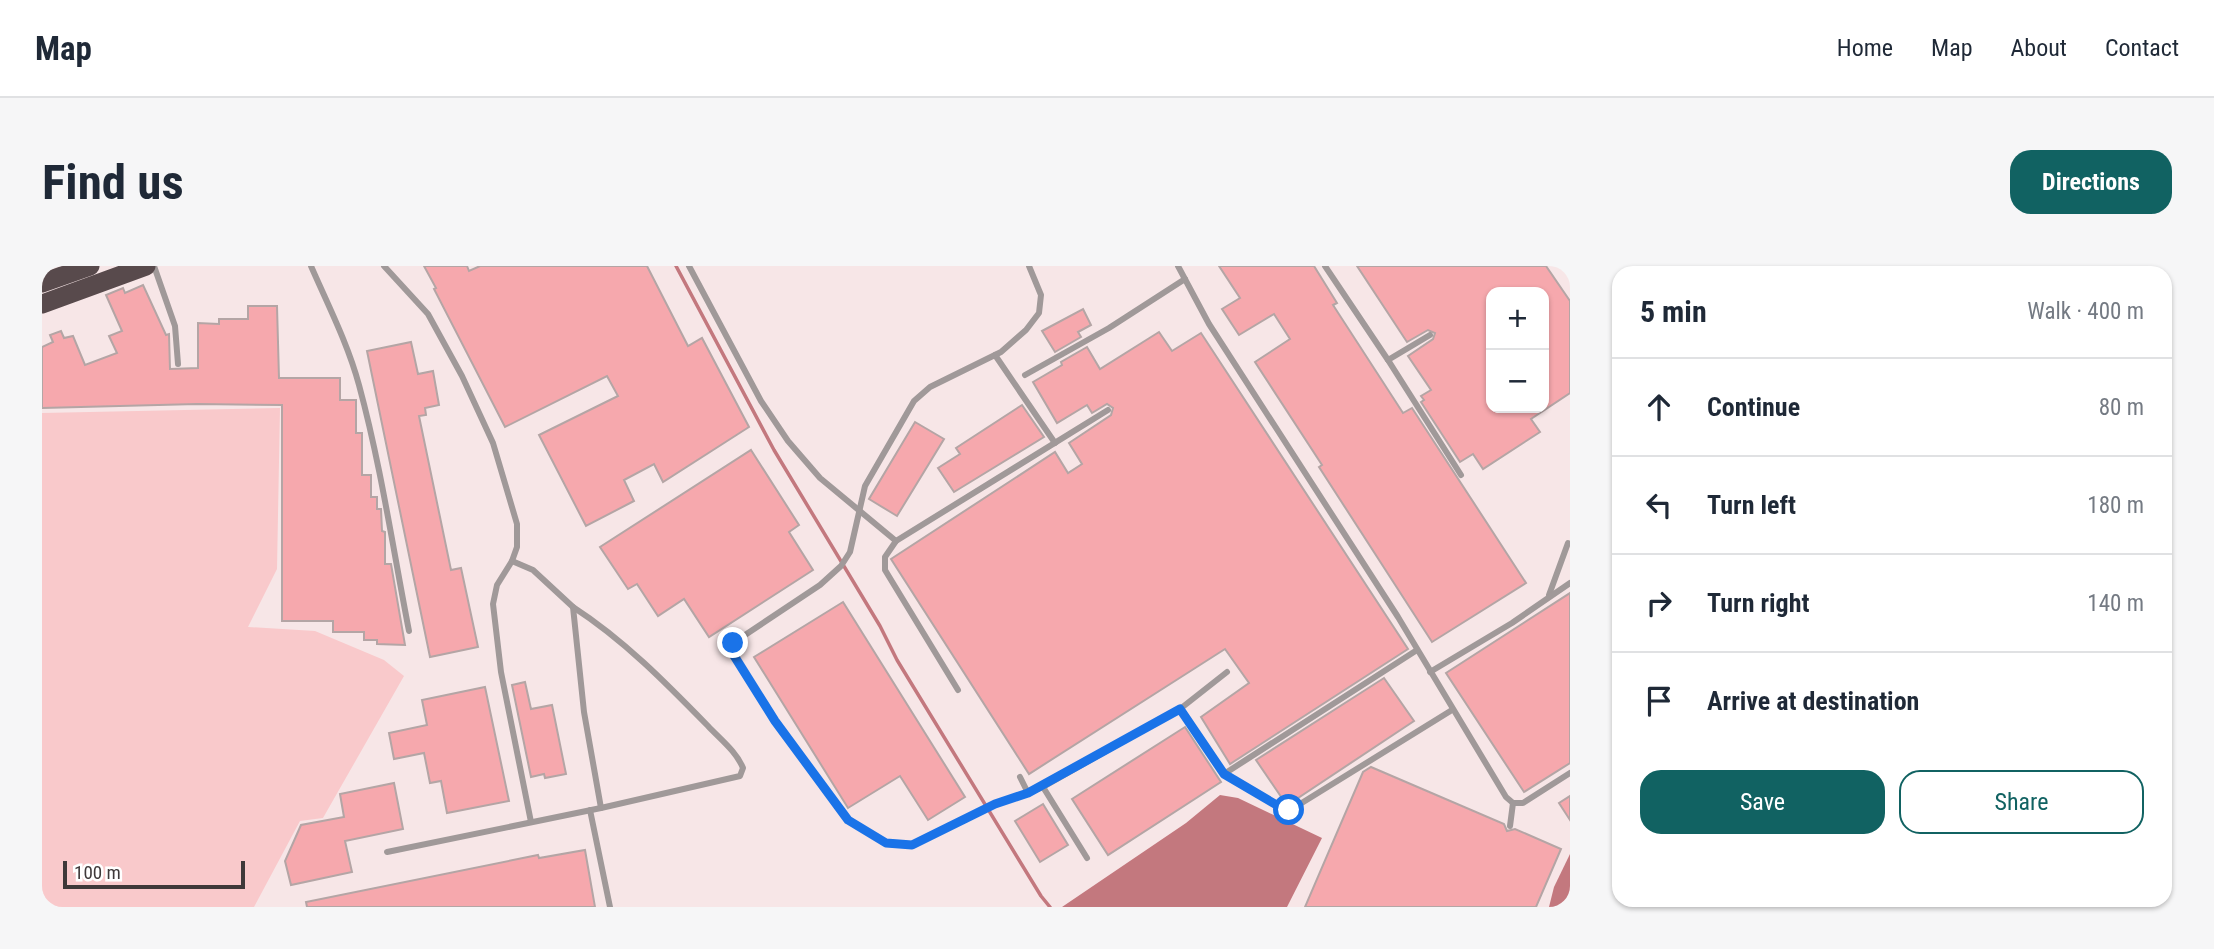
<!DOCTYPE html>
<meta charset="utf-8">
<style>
:root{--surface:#fff;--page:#f6f6f7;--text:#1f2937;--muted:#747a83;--line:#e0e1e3;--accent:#116262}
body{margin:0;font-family:"Roboto Condensed",sans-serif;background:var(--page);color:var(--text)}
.controls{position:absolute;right:21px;top:21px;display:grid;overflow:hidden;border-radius:14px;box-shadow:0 2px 5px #0004}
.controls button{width:63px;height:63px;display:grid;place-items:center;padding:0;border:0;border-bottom:2px solid var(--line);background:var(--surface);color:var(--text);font:35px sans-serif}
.scale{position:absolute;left:21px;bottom:18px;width:182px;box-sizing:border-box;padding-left:7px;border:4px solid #3f3839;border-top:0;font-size:19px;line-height:24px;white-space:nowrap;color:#3f3839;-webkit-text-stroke:5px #fff;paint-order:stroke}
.stop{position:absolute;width:21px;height:21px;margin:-16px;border:5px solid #1a73e8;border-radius:50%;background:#fff}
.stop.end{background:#1a73e8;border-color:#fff;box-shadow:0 2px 7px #0008}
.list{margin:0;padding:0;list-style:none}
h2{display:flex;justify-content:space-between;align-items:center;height:91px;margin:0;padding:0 28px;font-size:30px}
h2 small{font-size:23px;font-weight:400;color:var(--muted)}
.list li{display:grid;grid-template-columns:46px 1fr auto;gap:21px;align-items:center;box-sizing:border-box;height:98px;padding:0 28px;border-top:2px solid var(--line)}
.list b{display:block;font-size:26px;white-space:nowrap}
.list em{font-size:23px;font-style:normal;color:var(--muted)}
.actions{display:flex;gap:14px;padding:21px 28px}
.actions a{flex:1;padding:16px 0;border:2px solid var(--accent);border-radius:21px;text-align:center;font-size:24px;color:var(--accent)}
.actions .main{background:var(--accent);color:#fff}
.icon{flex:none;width:38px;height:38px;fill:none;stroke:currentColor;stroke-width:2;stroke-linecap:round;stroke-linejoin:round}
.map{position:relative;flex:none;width:1528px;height:641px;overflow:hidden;border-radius:21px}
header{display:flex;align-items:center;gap:42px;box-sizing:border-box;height:98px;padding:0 35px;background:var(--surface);border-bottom:2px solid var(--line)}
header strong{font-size:33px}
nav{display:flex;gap:38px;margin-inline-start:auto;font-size:24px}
.intro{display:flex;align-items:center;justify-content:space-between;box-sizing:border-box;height:168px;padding:0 42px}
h1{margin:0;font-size:49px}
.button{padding:18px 32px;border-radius:21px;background:var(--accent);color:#fff;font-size:24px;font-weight:700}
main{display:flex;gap:42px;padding:0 42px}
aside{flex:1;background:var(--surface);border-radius:21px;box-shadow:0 2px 5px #0004}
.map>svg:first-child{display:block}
</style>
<header>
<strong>Map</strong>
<nav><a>Home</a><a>Map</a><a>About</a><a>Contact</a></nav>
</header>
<div class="intro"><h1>Find us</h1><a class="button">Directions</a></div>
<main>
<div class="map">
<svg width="1528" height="641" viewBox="0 0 1528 641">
<rect width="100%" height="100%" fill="#f7e6e7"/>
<polygon fill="#f9c9cb" points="238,142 235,303 206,361 273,365 342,394 362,410 281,552 258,555 212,641 0,641 0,147"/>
<g fill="#c3787e">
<polygon points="1178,529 1196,532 1280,572 1245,641 1020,641 1144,557"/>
<polygon points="1528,588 1528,641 1507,641 1512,621"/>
</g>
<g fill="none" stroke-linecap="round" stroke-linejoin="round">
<polyline stroke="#c3787e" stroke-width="3.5" points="634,0 732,184 838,360 855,394 999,630 1008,641"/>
</g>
<g fill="#f6a8ad" stroke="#b4a5a5" stroke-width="2" fill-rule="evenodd">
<polygon points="382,0 425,0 427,5 438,0 605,0 646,80 660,72 707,161 621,216 612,198 582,214 592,235 544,260 497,169 576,130 565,110 463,161 392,23 394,22"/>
<polygon points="1177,0 1272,0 1295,37 1291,39 1361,147 1370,142 1484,317 1390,376 1277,201 1280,199 1213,96 1248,73 1232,48 1197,69 1180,43 1198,32"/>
<path d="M1315,0H1504L1528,35V127L1489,153L1498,166L1441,203L1431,188L1418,196L1379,136L1382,134L1379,130L1389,124L1366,90L1391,73L1393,67L1386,64L1365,76ZM1449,26H1502V142H1449Z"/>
<polygon points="101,19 124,69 127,68 128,103 156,102 156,57 177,58 177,53 206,53 206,40 235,40 237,112 298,112 298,134 314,134 314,167 320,167 320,209 329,209 329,231 335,231 335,243 339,243 340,265 343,266 343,298 349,298 363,379 335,378 335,374 322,374 322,366 291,366 291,355 240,355 240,139 155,138 0,142 0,81 11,76 8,69 19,65 22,72 31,70 43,99 75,87 67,70 80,65 64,29 81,22 83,27"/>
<polygon points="1041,43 1049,59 1036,66 1039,71 1013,86 1000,65"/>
<polygon points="1117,66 1130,85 1159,67 1366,383 1188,498 1159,451 1207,417 1183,383 987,508 849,293 1013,186 1026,207 1040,198 1027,177 1069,149 1071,142 1065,138 1050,147 1045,139 1015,157 991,116 1020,99 1019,96 1045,81 1058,103"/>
<polygon points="369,76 376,108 391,105 397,139 383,142 384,149 377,150 409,304 419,302 436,381 388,391 325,85"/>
<polygon points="980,139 1002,171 912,226 896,202 918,188 914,182"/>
<polygon points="873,156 902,173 855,250 827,233"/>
<polygon points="709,184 757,259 747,266 771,304 667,371 642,333 616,350 595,318 586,323 558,281"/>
<polygon points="1528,327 1528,497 1482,526 1404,407"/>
<polygon points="801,336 923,531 886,554 858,510 806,542 712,391"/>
<polygon points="1342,412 1372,455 1247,538 1244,538 1214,494"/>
<polygon points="483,416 489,443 510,439 524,508 503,512 502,508 489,511 470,419"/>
<polygon points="443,421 467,535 405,547 399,515 388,517 382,487 352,493 347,467 385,459 380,434"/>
<polygon points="1143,461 1179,516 1066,589 1030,533"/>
<polygon points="1329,501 1462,558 1465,565 1473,563 1519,583 1494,641 1263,641 1321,506"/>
<polygon points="352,517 361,563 303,575 310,606 249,619 243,595 259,559 302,551 298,528"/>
<polygon points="1528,530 1528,554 1517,537"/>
<polygon points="1001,538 1026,579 998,596 973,555"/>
<polygon points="543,584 553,641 265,641 264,636 496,589 497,592"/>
</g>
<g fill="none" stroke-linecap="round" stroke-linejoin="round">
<g stroke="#a09999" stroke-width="6">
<polyline points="112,0 133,60 136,98"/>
<path d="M269,0C286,39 306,78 317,119C339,200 351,283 367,365"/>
<polyline points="342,0 386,48 420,110 451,177 475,258 475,281 470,295 455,319 451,338 459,406 489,556"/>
<polyline points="647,0 719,135 746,175 778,212 854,275"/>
<polyline points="1136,0 1167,58 1356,351 1464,531 1471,537 1481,537 1528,507"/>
<polyline points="1283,0 1346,94 1419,209"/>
<polyline points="953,89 1013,177"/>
<polyline points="1346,94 1388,69"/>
<polyline points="983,109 1067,62 1143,13"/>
<polyline points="470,295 491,304 531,341 542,446 559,542"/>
<polyline points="1507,329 1526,277"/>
<polyline points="1388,406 1470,357 1528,317"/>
<polyline points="916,424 843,304 843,291 854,275 1066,144"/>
<polyline points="1138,443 1182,508 1243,544 1250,543 1410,444"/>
<polyline points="1182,508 1375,384"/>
<polyline points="978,511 986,527 1001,521 1138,443 1185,406"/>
<polyline points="1001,521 1045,592"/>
<polyline points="986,527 953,538 871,579 844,577 806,554 733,455 691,388 691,377 778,319 799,300 808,286 823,220 872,135 888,121 959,86 984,64 997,47 999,29 987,0"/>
<polyline points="548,544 568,641"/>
<polyline points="1468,560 1471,537"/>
<path d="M345,586L559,542L698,510L701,502C694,485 678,473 666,460C624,417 582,374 531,341"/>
</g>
<g stroke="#584a4c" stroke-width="19">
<polyline points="0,17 48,0"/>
<polyline points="0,38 104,0"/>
</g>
</g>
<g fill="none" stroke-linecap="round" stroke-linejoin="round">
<polyline stroke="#1a73e8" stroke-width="9" points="691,377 691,388 733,455 806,554 844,577 870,579 953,538 986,527 1138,443 1182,508 1243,544 1247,544"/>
</g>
</svg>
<div class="controls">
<button>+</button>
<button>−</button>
</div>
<div class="scale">100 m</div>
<div class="stop" style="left:1247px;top:544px"></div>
<div class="stop end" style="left:691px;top:377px"></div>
</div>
<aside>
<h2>5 min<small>Walk · 400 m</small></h2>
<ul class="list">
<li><svg class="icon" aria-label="ahead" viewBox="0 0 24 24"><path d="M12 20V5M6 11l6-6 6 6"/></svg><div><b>Continue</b></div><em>80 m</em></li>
<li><svg class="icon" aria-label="left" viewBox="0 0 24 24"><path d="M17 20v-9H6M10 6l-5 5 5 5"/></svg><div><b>Turn left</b></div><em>180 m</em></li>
<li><svg class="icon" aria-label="right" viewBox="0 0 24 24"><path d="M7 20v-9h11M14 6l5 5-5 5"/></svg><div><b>Turn right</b></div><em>140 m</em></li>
<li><svg class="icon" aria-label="arrive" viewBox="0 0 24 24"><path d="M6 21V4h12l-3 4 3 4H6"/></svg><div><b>Arrive at destination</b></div></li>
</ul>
<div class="actions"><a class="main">Save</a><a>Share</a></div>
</aside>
</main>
